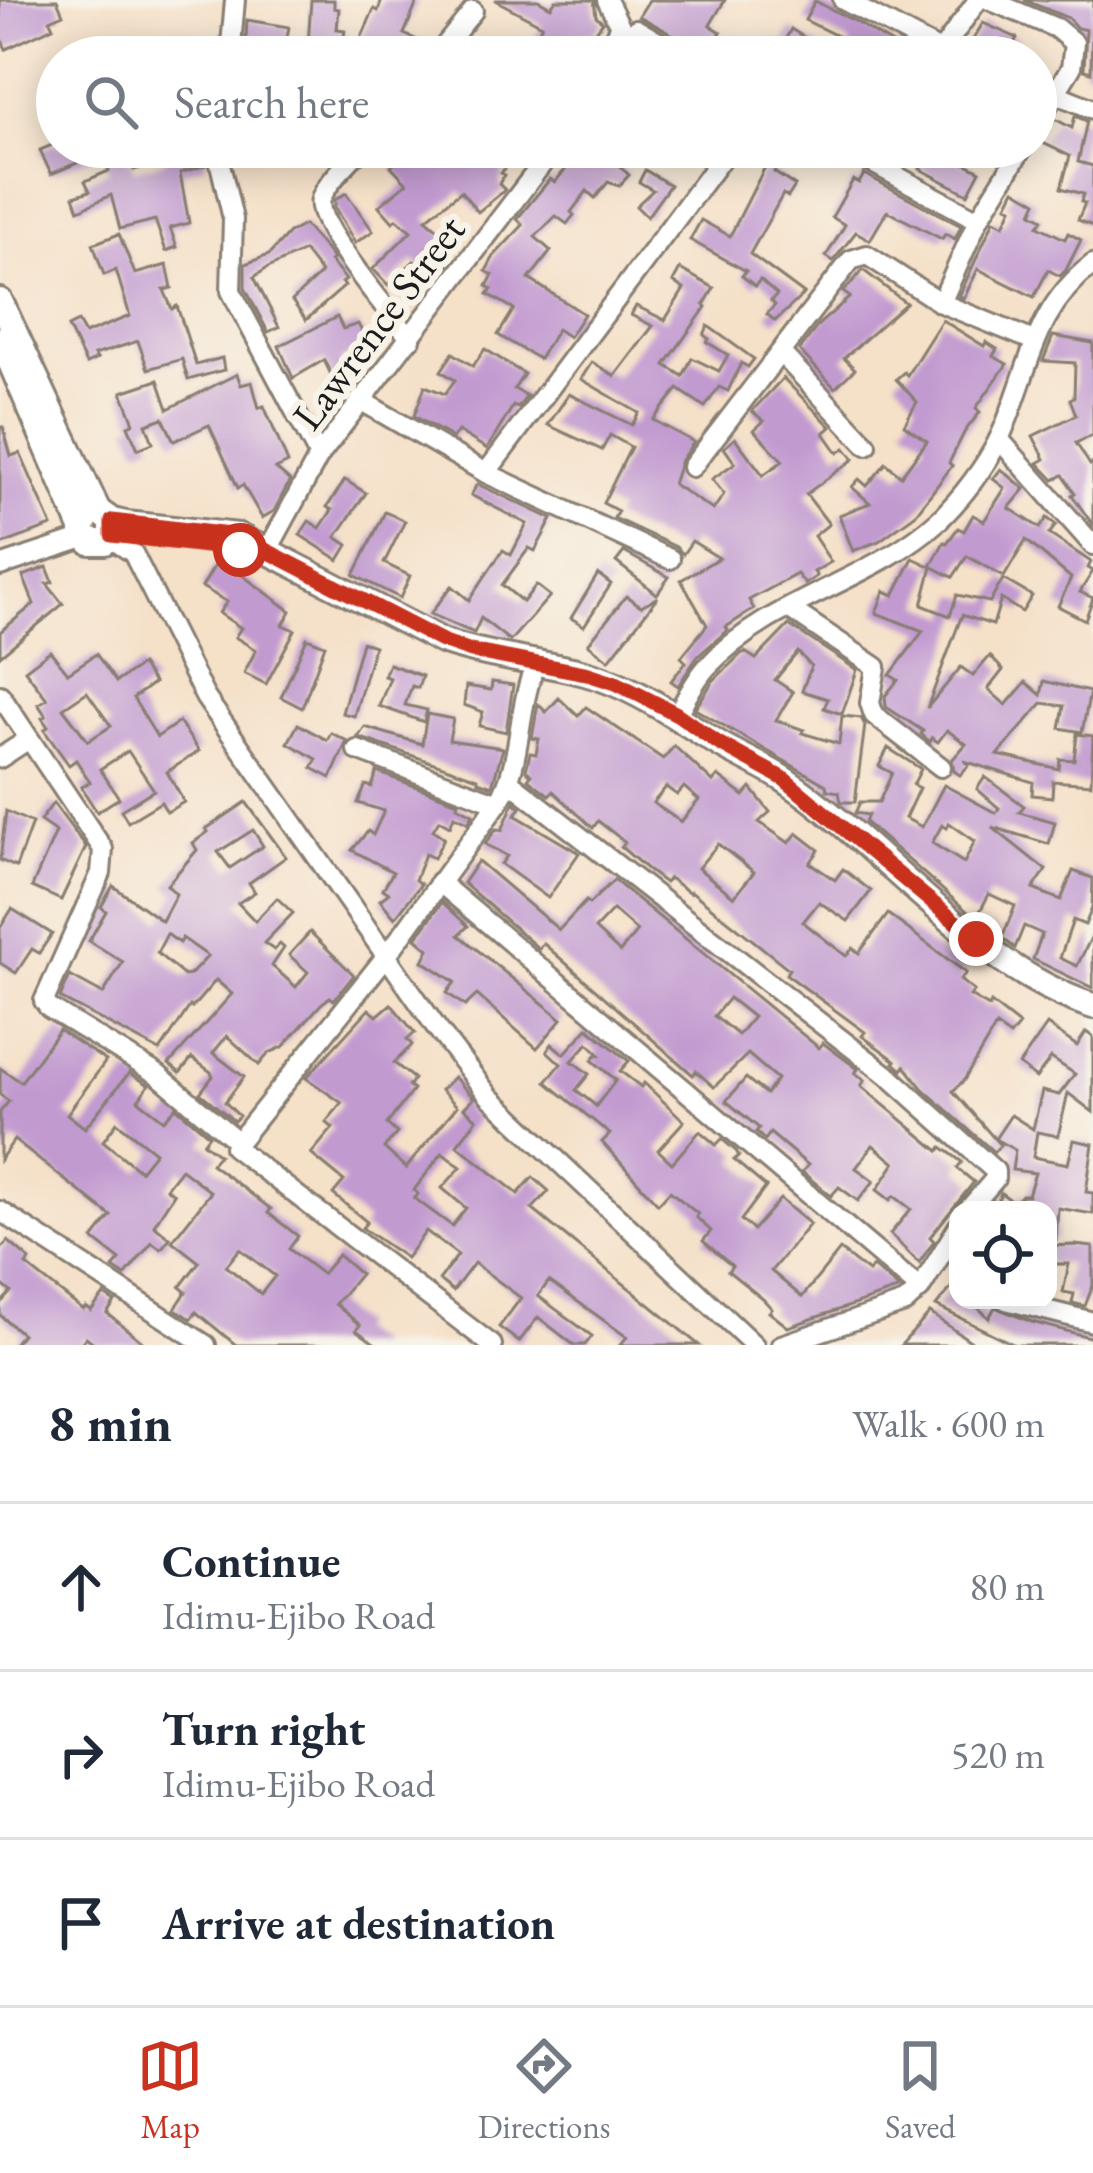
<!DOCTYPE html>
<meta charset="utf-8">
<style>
:root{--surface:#fff;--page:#f6f6f7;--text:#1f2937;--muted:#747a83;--line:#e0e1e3;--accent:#c8321e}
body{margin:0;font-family:"EB Garamond",serif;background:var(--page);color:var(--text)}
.controls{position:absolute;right:36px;bottom:36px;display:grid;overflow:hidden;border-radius:24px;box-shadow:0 6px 30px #0003}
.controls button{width:108px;height:108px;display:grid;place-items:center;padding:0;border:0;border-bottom:3px solid var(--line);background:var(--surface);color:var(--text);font:60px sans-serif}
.stop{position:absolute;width:36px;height:36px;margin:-27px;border:9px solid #c8321e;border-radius:50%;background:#fff}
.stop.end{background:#c8321e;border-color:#fff;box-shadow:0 3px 12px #0008}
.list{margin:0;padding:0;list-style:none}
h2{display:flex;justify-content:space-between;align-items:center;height:156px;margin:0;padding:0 48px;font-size:51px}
h2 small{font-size:39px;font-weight:400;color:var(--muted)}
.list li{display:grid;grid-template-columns:78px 1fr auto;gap:36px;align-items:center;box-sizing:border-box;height:168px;padding:0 48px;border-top:3px solid var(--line)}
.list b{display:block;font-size:45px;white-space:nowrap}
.list p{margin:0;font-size:39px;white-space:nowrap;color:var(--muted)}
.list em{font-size:39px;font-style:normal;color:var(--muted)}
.icon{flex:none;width:66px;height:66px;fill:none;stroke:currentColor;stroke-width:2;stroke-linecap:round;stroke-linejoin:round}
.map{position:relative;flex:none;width:1093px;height:1345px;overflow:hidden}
.search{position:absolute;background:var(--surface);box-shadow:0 6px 30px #0003;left:36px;right:36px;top:36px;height:132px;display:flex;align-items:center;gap:30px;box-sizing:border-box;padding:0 42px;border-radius:66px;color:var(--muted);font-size:45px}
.sheet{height:660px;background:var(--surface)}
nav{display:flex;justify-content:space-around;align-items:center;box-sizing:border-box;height:168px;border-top:3px solid var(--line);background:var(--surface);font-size:33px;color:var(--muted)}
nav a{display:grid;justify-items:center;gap:6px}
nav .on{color:var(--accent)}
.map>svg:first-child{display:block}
</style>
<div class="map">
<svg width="1093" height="1345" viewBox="0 0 1093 1345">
<rect width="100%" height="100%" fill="#f7f3e8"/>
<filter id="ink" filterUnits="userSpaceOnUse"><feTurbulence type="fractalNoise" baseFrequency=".00833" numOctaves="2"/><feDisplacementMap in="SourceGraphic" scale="24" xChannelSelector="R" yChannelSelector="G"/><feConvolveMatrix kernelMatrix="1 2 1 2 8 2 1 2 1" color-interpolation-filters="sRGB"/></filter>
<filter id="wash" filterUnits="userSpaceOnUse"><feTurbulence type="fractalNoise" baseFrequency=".004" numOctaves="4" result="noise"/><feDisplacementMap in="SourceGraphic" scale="48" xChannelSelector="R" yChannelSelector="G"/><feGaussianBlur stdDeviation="2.7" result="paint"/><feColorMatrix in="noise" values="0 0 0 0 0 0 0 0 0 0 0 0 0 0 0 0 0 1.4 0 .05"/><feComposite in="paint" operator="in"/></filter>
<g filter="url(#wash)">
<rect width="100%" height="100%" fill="#f5e0c8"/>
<g id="blocks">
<g fill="#c19ad0" fill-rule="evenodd">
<polygon points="0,0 57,0 63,14 50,20 53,27 6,49 0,37"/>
<polygon points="311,0 334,0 334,8 339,9 337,29 345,30 342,49 308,45"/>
<polygon points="382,0 418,0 404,34 426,44 415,57 400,50 392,57 353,57 374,9 378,11"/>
<polygon points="495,0 538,0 551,7 556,0 594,0 596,16 603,22 576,57 524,57 542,25"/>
<polygon points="649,0 725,0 710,25 721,32 708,54 639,16"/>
<polygon points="1024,0 1093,0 1091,72 1084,70 1086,30 1077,28 1068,18"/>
<polygon points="815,1 856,22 914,57 884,57 873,51 870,57 843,57 851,43 805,20"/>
<polygon points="247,20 289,27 285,47 258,43 258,57 245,57"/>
<polygon points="983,23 1017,38 1011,49 1025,57 992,57 968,48"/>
<polygon points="791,29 835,57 763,57 774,39 783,44"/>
<polygon points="1075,116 1087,121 1078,162 1093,166 1093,226 1078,220 1085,203 1081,202 1083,194 1061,188 1070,156 1041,142 1055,119 1072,128"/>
<polygon points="57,143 57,147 127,147 134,170 166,161 161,147 203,150 206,165 180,173 189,223 170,228 177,247 166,251 155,220 120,229 111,195 79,210 74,196 90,191 85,181 109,171 103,152 51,174 40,150"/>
<polygon points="411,147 447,147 456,155 463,147 521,147 501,173 504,175 499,184 505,190 478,212 461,191 426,219 446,236 432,252 448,265 436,280 414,261 388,285 373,269 411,231 397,219 393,222 379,206 407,183 391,166"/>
<polygon points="584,147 611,147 606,153 629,175 619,186 608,182 595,198 587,191 571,212 574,215 567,224 556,216 535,237 551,251 529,279 584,314 569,337 557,329 539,359 498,335 514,309 488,294 492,289 487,286 493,275 486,271 494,256 523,225 517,219 550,179 555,182"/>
<polygon points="747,147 790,147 774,172 795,186 788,197 783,194 750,254 804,294 775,321 767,314 775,305 771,301 777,295 760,280 755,286 742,276 746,271 690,240 701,220 730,236 768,161"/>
<polygon points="894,147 933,147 980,171 968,194 920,169 924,163"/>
<polygon points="645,170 670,185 647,217 636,206 653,190 639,182"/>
<polygon points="864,174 961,226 955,239 945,234 942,239 887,211 870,240 856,232 833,261 826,256 845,225 832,217 853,180 859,183"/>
<polygon points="1015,189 1037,202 1032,213 1043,219 1038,226 1065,239 1068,233 1081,240 1066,270 1060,276 1048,270 1034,297 978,269 964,298 959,296 994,220 1004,225 1012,208 1007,205"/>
<polygon points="346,193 373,231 355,243 335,208 335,200"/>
<polygon points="304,225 327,251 333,259 330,261 346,280 342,283 345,286 306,320 292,301 321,273 304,251 266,269 254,277 279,327 268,332 245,288 245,264 269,255 289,233"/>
<polygon points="119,234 135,274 167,265 172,288 164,290 172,309 177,306 196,365 222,358 224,370 188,380 182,359 148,369 138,341 94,355 97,359 86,364 68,327 78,322 85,334 130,316 116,270 104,275 93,244"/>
<polygon points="680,269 714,288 704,305 706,307 665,365 683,376 692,358 719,371 728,355 707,342 709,339 704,335 708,326 754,359 748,367 741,363 728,391 719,387 705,407 678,389 653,420 694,442 681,460 673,484 713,510 724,494 712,479 735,463 724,448 735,438 763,475 783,461 754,430 764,421 752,411 783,378 831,427 824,433 838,453 845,448 854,459 806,494 829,524 814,536 831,562 814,572 817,576 805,584 797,574 749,600 754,609 726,627 728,630 698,656 678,686 671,681 686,662 681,657 707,625 681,580 719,558 692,541 683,554 676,547 614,518 618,511 603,503 631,447 610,435 602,450 548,425 569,394 632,425 639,413 581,379 592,362 615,376 653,326 631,315 636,306 665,320 684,289 673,282"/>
<polygon points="863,270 906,303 844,358 855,369 835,388 799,350 819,324 850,297 843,292"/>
<polygon points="337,317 343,329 358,324 368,343 340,361 350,381 337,387 324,360 293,378 279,346"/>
<polygon points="942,320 984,346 986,342 997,349 993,356 1007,364 976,408 980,412 965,431 949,463 952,466 915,515 879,541 853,551 839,515 870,503 852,487 859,479 867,486 886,463 901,476 927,441 904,425 917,402 896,379 904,372 907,375"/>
<polygon points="1053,336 1093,343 1093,435 1076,443 1090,465 1093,463 1093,525 1072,495 1075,493 1063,475 1054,480 1038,463 1045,459 1033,436 1076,415 1070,399 1074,397 1075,363 1043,361"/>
<polygon points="485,349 524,374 514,389 527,396 518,408 513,406 487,449 458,431 453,438 414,416 425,386 445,394 455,380 441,371 453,353 473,366"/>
<polygon points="237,374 241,385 252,382 259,408 264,406 288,463 276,469 290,481 274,511 262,518 243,485 238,488 209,425 174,441 163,418 146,424 153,443 138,449 128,426 134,423 122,392 158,380 168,409"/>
<polygon points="0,427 3,427 11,456 20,453 52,526 0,545"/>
<polygon points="1001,469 1025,489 1009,508 1040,528 1047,518 1056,525 1049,534 1091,562 1088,568 1093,571 1080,592 1093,598 1085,620 1058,606 1071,578 1026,540 1004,577 967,556 953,577 931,566 944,542 947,543 958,528 964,531 973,515 984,521 1005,488 993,479"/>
<polygon points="345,480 366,493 336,537 348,545 339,560 300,535 309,521 320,528 332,510 327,507"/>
<polygon points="477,484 552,519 535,551 529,548 502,585 523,602 536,585 550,596 510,641 481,618 474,633 430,614 452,586 469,600 503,550 511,555 527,524 471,495"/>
<polygon points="385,512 405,521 384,563 410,576 400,598 354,575"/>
<polygon points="624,552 669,577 657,594 616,562"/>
<polygon points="219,558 291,611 283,625 295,630 266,684 244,673 256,650 235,637 241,628 219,613 227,602 202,587"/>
<polygon points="913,558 932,567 922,605 950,616 957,595 990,602 1003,579 1032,596 1022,612 1001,599 993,625 962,615 927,708 961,667 973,676 990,656 1003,670 988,689 1006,705 1026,682 1041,695 1044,681 1090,692 1082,732 1060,728 1064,706 1042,703 998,755 1059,769 1060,759 1074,760 1077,734 1093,736 1091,784 1053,781 1052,797 1032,795 1033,782 964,761 969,765 960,775 954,771 952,760 966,744 947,730 938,742 932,738 930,742 921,734 923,731 886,707 885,696 898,680 890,675 923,631 876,613 884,591 894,595"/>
<polygon points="47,567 53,582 47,584 63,604 0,656 0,632 34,604 23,576"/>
<polygon points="598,574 611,584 584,626 571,618"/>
<polygon points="626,596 641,606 658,597 609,660 588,644"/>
<polygon points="789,625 857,670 842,714 824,708 828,699 802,691 811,666 798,652 775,680 793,692 776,720 804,730 802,733 839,744 842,716 861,718 865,725 855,802 841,802 839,792 827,790 826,785 695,709 713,681 741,654 745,652 756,659"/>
<polygon points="307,638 325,645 302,708 281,697"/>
<polygon points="362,642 374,646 354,716 342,713"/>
<path d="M50,651L68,673L96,654L116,682L141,665L154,683L133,698L157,737L179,722L199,751L167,772L184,802L167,812L161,802L128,822L121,810L154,790L128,751L100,769L119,798L97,812L81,787L90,782L76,760L69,765L44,730L48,727L42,718L46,716L38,704L47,699L25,670ZM87,692L111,726L88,741L63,708Z"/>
<polygon points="389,664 422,676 418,688 412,686 405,705 427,710 424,722 379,706 390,678 384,676"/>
<polygon points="492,682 513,685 506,732 479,726 483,712 464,705 466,686 491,690"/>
<path d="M559,698L578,716L586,707L663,759L674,746L713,782L718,776L744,796L751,788L770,812L759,822L789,843L797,833L819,850L810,863L835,880L843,869L871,891L848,921L819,902L803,922L846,956L853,948L859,953L888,914L966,973L960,980L974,991L970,996L989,1007L991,1003L1019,1025L1010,1036L996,1026L964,1080L953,1091L1000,1145L994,1152L922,1088L905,1066L902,1070L894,1063L896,1061L862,1036L865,1032L786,974L789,969L691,891L690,893L669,878L665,883L649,871L621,847L625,842L598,821L593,828L553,791L549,795L528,779L531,775L526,770L530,753L536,754L539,739L532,738L538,704L546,712ZM666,787L677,795L684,787L699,800L681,822L653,803ZM718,844L754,872L734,897L698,868Z"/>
<polygon points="427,714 453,719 449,740 503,748 492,786 478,781 478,778 358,737 365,727 422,744"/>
<polygon points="298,724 327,740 331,733 347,741 331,778 312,768 317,759 288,743"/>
<path d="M888,748L921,769L913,785L919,788L905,818L922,827L944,785L996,813L999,808L977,789L985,777L1024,806L1019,812L1055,822L1049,844L992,827L1046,870L1033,889L1061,900L1073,871L1093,878L1092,908L1085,925L1073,920L1060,958L1077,966L1093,934V988L1033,959L1042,934L1024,926L1015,948L1002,938L1015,906L989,894L977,917L969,913L865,822L868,815L855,813L860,802H879L892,773L879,766ZM949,823L975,841L964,863L932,843L942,825L947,828Z"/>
<polygon points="377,772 458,802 457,806 473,814 468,822 454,816 450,826 439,820 433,830 444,838 434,858 425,854 415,880 421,884 395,918 380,900 389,893 383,889 393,872 352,850 368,831 373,835 384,811 358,803 366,785 372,787"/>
<path d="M246,802L286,857L249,883L255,892L238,903L255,921L277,898L293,913L264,943L274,950L280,944L284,948L272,966L296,987L308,972L289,955L310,932L354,975L334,1000L330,997L321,1004L283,1047L269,1053L259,1065L227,1036L213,1053L244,1077L225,1102L239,1116L234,1121L200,1093L213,1076L211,1072L192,1058L180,1073L169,1064L232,994L216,980L192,1008L190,1006L160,1051L60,998L70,976L103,994L123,962L89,941L106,911L101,907L113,886L162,921L176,894L167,885L197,850L193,843L208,832L206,829ZM253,830L263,846L230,868L218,852ZM167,934L179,943L182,938L208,956L190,975L184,976L157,953Z"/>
<polygon points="514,802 521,808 515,815 579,853 548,898 501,864 507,856 485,844 496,829 502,830"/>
<polygon points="53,803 86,847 61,900 32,887 56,832 40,821"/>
<polygon points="6,811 32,823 16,867 0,860"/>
<path d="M478,861L559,930L586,901L589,904L614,880L819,1048L823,1043L858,1069L855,1073L865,1080L861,1086L939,1151L942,1147L962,1162L957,1168L974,1182L930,1237L934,1241L919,1263L890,1234L911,1209L894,1196L890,1200L877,1190L895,1163L873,1145L856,1168L874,1181L858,1201L839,1187L831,1196L802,1172L808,1165L770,1133L765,1140L756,1132L759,1128L726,1101L746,1078L766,1094L777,1079L748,1054L714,1087L696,1071L693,1075L543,943L539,949L463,883ZM613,910L637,931L620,952L595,929ZM729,998L753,1017L738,1035L714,1016Z"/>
<polygon points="442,902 468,926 459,935 562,1019 537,1048 477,995 465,1006 447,993 455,982 423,961 429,949 416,938"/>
<polygon points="12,909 52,934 39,953 32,949 16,973 0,963 0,928"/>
<path d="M391,1004L415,1033L407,1039L412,1045L394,1063L414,1079L408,1086L413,1090L387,1124L397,1133L384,1148L406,1168L457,1106L441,1090L454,1077L474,1098L464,1108L477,1119L457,1145L518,1194L533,1177L549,1191L532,1209L699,1345H620L627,1337L549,1281L538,1296L592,1336L585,1345H574L538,1317L519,1342L499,1327L521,1298L474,1263L453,1291L439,1280L458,1255L426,1231L406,1258L362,1228L367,1222L333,1194L344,1181L311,1154L333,1128L326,1122L342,1103L306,1078L369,1009L377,1016ZM442,1153L461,1167L442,1188L466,1208L452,1226L414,1198L418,1194L414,1190Z"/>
<polygon points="1047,1025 1077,1046 1086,1032 1093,1037 1093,1112 1068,1093 1058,1136 1037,1132 1033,1157 1068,1164 1074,1140 1093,1144 1086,1192 1093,1193 1093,1214 1058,1208 1056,1240 1048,1240 1048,1210 993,1210 1001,1193 1015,1203 1022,1195 1028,1195 1035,1173 1012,1170 1015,1150 995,1139 1011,1115 1033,1129 1042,1091 1059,1095 1075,1074 1051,1058 1036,1078 1019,1065"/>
<path d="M588,1028L629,1061L620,1071L641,1087L644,1083L684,1121L658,1150L672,1163L700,1131L716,1145L722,1139L736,1151L739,1156L734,1160L766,1187L741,1220L753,1230L780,1199L810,1224L771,1271L802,1297L840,1250L868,1272L873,1267L900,1289L788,1327L769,1312L772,1309L763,1299L728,1271L732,1266L703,1241L711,1231L696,1217L698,1214L670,1191L658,1204L602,1142L610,1134L546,1082L561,1064L547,1051L552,1044L564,1054ZM588,1043L601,1056L598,1053L592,1060L616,1080L596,1106L576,1090L589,1074L572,1061Z"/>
<path d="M59,1030L106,1061L67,1114L85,1128L129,1073L149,1085L138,1100L164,1120L176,1107L209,1135L203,1143L219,1155L211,1164L271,1209L268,1213L298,1236L289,1249L322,1274L338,1255L360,1274L335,1304L360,1325L356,1330L377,1345H236L196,1312L191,1319L175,1309L186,1292L180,1287L199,1262L172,1241L211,1192L181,1169L166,1188L174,1194L154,1225L170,1238L161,1249L152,1242L125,1276L113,1268L120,1260L93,1239L111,1216L14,1140L0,1160V1112L9,1101L0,1095V1068L21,1082ZM117,1122L155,1152L140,1171L103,1141ZM240,1249L275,1276L261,1294L226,1266Z"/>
<polygon points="8,1241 30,1260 26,1265 83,1310 86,1307 91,1311 104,1295 115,1302 107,1313 146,1345 96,1345 86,1337 80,1345 13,1345 22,1334 0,1315 0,1304 11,1292 0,1283 0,1250"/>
<polygon points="1075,1245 1093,1247 1093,1285 1085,1306 1072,1303 1074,1294 1063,1292 1069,1264 1048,1264 1048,1246"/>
<polygon points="958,1280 958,1300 970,1300 989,1318 995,1307 1032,1322 1093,1338 1093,1345 1015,1345 936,1306"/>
<polygon points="930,1313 976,1345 901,1345"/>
</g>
</g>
</g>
<g filter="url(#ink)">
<use href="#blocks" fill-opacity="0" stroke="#887e72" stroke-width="3"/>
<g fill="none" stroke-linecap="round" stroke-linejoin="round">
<g stroke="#887e72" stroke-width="24">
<g id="minor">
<polyline points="843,0 940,51"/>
<polyline points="989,0 1056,28 1074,43 1071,68 1036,124"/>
<polyline points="636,29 684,57"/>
<polyline points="230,57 235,0"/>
<polyline points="436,57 473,11"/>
<polyline points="603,57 620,26 607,0"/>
<polyline points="937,57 978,0"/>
<polyline points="1054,93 1093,109"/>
<polyline points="216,147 233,219 231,291 319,456"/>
<path d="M362,147C351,161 327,181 321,199C313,223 394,318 411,339"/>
<polyline points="843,147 978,220"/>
<polyline points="941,303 978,220 1023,147"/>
<polyline points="781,353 867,445"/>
<polyline points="360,400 486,473 670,559"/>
<polyline points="999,439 1093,545"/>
<polyline points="692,467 851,260 867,255 941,303 1034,341"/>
<polyline points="486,473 730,147"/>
<polyline points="110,538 133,553 205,697 436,1027 489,1096 754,1345"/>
<polyline points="269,548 319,456 555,147"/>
<polyline points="0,566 84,538"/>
<polyline points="790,609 876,667 870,703 874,715 941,767"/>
<polyline points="0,695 103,849 101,873 44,1001 49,1008 157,1074 237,1141"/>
<path d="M677,714C686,699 695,680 707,667C770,599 871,582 939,520C961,499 986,466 999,439C1030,373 1031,311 1093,264"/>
<polyline points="357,750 498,803"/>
<polyline points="0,758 29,739"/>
<polyline points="510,782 891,1078 995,1171 995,1179 968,1210"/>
<polyline points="439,882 920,1289"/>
<polyline points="0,1211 206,1345"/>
<polyline points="1006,1300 1093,1322"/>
<path d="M492,1345L234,1147L388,954L498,803C521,766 517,718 531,677"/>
<polyline points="781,1345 905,1303 920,1289 958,1227"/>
</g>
</g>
<g stroke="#887e72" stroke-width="30">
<g id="major">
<polyline points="0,301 98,511"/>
<polyline points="1,340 81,526"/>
<path d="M112,521V535L105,542H90L82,532L86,516L98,511L112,521L126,524L238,536L442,641C489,657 537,661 585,673C637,687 676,718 721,745C742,757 765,767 785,780C886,848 976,969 1093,1006"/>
</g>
</g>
<use href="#minor" stroke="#fff" stroke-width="18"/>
<use href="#major" stroke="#fff" stroke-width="24"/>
</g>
</g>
<g fill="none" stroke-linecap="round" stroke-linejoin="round" filter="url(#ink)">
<polyline stroke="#c8321e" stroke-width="15" points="240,550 112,535 112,521 238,536 442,641 471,651 585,673 616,683 677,714 718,743 784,779 976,939"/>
</g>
<g text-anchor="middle" stroke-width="12" stroke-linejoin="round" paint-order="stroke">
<g font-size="42" fill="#1c1c1c" stroke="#f7f3e8">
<text transform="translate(378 322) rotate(-53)" y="15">Lawrence Street</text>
</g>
</g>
</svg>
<div class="controls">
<button><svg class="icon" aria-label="locate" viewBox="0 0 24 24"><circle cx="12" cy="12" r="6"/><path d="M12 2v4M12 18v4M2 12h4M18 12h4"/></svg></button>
</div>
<div class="stop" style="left:240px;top:550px"></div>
<div class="stop end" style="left:976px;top:939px"></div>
<div class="search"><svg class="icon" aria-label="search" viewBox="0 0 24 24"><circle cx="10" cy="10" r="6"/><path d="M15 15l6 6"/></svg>Search here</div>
</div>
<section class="sheet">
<h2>8 min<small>Walk · 600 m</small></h2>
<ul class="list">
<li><svg class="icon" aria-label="ahead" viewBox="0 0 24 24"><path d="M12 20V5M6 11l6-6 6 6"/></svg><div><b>Continue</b><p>Idimu-Ejibo Road</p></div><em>80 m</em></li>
<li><svg class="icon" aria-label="right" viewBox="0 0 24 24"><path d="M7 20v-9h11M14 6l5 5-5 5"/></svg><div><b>Turn right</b><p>Idimu-Ejibo Road</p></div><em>520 m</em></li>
<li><svg class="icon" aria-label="arrive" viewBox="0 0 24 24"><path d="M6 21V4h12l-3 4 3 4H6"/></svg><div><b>Arrive at destination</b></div></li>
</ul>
</section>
<nav>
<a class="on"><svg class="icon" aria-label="map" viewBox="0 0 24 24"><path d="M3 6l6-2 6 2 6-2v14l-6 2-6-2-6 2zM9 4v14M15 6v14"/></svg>Map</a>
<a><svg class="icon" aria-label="directions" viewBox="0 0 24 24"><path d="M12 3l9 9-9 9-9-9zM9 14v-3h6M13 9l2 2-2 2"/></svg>Directions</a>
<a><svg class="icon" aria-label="saved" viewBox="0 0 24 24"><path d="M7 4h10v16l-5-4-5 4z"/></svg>Saved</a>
</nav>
